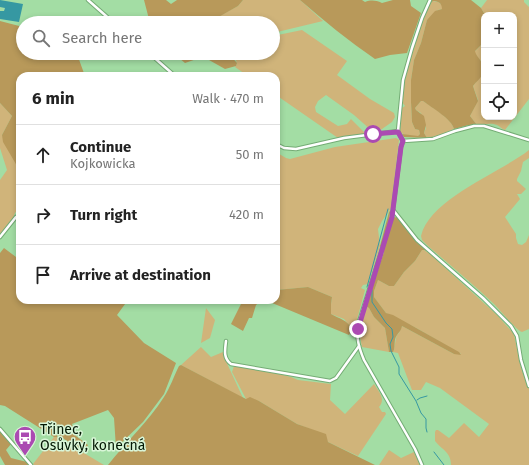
<!DOCTYPE html>
<meta charset="utf-8">
<style>
:root{--surface:#fff;--page:#f6f6f6;--text:#222;--muted:#767676;--line:#e0e0e0}
body{margin:0;font-family:"Fira Sans",sans-serif;background:var(--page);color:var(--text)}
.controls{position:absolute;right:12px;top:12px;display:grid;overflow:hidden;border-radius:8px;box-shadow:0 2px 6px #0003}
.controls button{width:36px;height:36px;display:grid;place-items:center;padding:0;border:0;border-bottom:1px solid var(--line);background:var(--surface);color:var(--text);font:20px sans-serif}
.stop{position:absolute;width:12px;height:12px;margin:-9px;border:3px solid #ab4ab2;border-radius:50%;background:#fff}
.stop.end{background:#ab4ab2;border-color:#fff;box-shadow:0 1px 4px #0008}
.list{margin:0;padding:0;list-style:none}
h2{display:flex;justify-content:space-between;align-items:center;height:52px;margin:0;padding:0 16px;font-size:17px}
h2 small{font-size:13px;font-weight:400;color:var(--muted)}
.list li{display:grid;grid-template-columns:26px 1fr auto;gap:12px;align-items:center;box-sizing:border-box;height:60px;padding:0 16px;border-top:1px solid var(--line)}
.list b{display:block;font-size:15px;white-space:nowrap}
.list p{margin:0;font-size:13px;white-space:nowrap;color:var(--muted)}
.list em{font-size:13px;font-style:normal;color:var(--muted)}
.icon{flex:none;width:22px;height:22px;fill:none;stroke:currentColor;stroke-width:2;stroke-linecap:round;stroke-linejoin:round}
.map{position:relative;flex:none;width:529px;height:465px;overflow:hidden}
.search{position:absolute;background:var(--surface);box-shadow:0 2px 6px #0003;left:16px;top:16px;width:264px;height:44px;display:flex;align-items:center;gap:10px;box-sizing:border-box;padding:0 14px;border-radius:22px;color:var(--muted);font-size:15px}
.panel{position:absolute;background:var(--surface);box-shadow:0 2px 6px #0003;left:16px;top:72px;width:264px;height:232px;border-radius:12px}
.map>svg:first-child{display:block}
</style>
<div class="map">
<svg width="529" height="465" viewBox="0 0 529 465">
<rect width="100%" height="100%" fill="#a3dda4"/>
<g fill="#d0b47a">
<polygon points="243,0 300,0 323,21 273,33 273,23 219,23 214,19 238,6"/>
<path d="M487,0H524V2L529,7V99L505,130C500,128 501,127 497,125C490,122 484,125 477,125L470,116L478,100L473,86L484,72V117H514V15H485L481,8Z"/>
<path d="M433,1L438,2L442,5V9L438,10L427,20L421,43L414,60L411,80V102L412,122L415,129L419,130L420,134L418,136C412,136 404,136 400,132L402,108L405,106L402,102C403,91 405,79 407,68C410,56 425,7 433,1Z"/>
<polygon points="302,30 347,61 337,75 370,99 394,113 395,117 392,122 382,129 377,132 372,131 354,115 326,95 318,101 315,107 316,112 338,126 347,124 351,119 366,134 338,138 276,95 276,76 248,76 235,67 236,66 237,63 233,53 273,53 273,36"/>
<polygon points="484,42 484,65 475,54 475,51"/>
<path d="M421,101H423C432,107 452,119 454,129L438,136L427,138L424,133L426,128L421,113L416,110L415,108Z"/>
<polygon points="0,103 12,116 2,135 20,171 20,207 15,213 12,222 0,238 0,180 7,170 0,148"/>
<polygon points="396,138 399,140 391,208 382,221 378,229 380,246 368,284 363,285 361,288 365,290 355,327 349,325 344,319 331,314 331,304 332,297 308,287 276,290 276,152 286,158 290,159 335,147"/>
<path d="M529,150V158L523,162L521,171L517,179V181L526,189L521,194H517L520,199L505,217L516,234V238L518,244L522,245L526,242L529,235V329L522,332C516,330 500,310 494,304C473,284 450,265 428,246L422,240L421,236C430,198 500,173 529,150Z"/>
<path d="M422,250H424L429,253L497,315L514,334L521,368L529,389V465H451C451,452 442,450 435,441V432L436,430H438L449,438L464,423L479,437L489,424L440,388L426,382L421,390H412L398,353L393,352C395,349 395,340 397,335L399,333L402,326L454,354H461L418,329L386,313L374,297V291L378,280L389,286H394L404,272L415,261Z"/>
<polygon points="366,306 369,308 374,317 385,328 389,352 362,347 359,332"/>
<polygon points="206,308 215,320 210,338 201,343"/>
<polygon points="201,347 211,357 223,352 225,359 243,398 181,365"/>
<path d="M234,366L267,371L291,377L298,380L331,384L330,400L345,414L374,384C379,392 386,399 379,407L382,412H385L386,414L358,456L328,442L323,434L297,424L259,401L246,399L232,372Z"/>
<polygon points="54,437 57,437 104,465 34,465 33,464"/>
<polygon points="389,450 401,458 414,452 420,465 379,465"/>
</g>
<g fill="#b8995a">
<polygon points="144,0 166,0 171,4 177,0 243,0 238,6 215,19 219,23 150,23"/>
<path d="M300,0H362L365,2C371,0 375,0 382,3L393,0H410L411,6L421,13L407,53L390,55L375,59C349,41 324,21 300,0Z"/>
<path d="M432,0H471L481,8L485,15H484V42L475,51C476,58 487,64 484,72C482,77 476,82 473,86L478,101L470,116L477,125H469L454,129C452,119 432,108 423,101H421L415,108L416,110L424,116L426,125L424,133L427,138L404,137L402,134L418,136L420,134L419,130L415,129L412,122L411,102V80L414,60L421,43L427,20L435,11L442,9C442,3 438,1 433,1L431,3Z"/>
<polygon points="0,21 23,27 23,53 74,53 77,54 85,76 20,76 20,171 3,142 2,135 12,116 0,103"/>
<polygon points="173,53 214,53 185,63"/>
<polygon points="225,53 228,53 237,63 236,66 225,69 209,60"/>
<path d="M391,210L389,218L397,217L430,252L424,250H422L415,261L404,272L394,286H389L378,280L374,291V297L386,313L393,315L459,352L461,355L454,354L402,326C401,331 399,332 397,335C393,340 396,347 393,352H389L385,328L374,317L369,308L366,306L384,252L380,246L389,212Z"/>
<polygon points="4,248 20,260 20,300 128,300 117,315 144,343 176,363 164,394 143,422 116,448 114,418 108,410 72,424 76,436 88,445 84,452 58,435 57,437 54,437 5,406 0,405 0,253"/>
<path d="M308,287L332,297L331,304V314C340,319 347,320 352,329L349,335L265,300H276V290Z"/>
<polygon points="243,300 262,300 256,305 252,318 249,318 243,331 231,324"/>
<path d="M181,365L246,399L250,397L259,401L297,424L326,434L328,442L375,465H108C126,442 148,422 164,397C170,388 174,376 179,366Z"/>
<polygon points="0,431 11,444 6,450 11,458 27,462 29,465 5,465 0,456"/>
</g>
<polygon fill="#3698a2" points="0,0 23,4 19,22 0,19 0,11 4,11 5,8 0,7"/>
<g fill="none" stroke-linecap="round" stroke-linejoin="round">
<g stroke="#3698a2" stroke-width="1">
<polyline points="367,287 388,209"/>
<polyline points="372,290 372,302 386,323 392,329 393,337 390,344 391,351 399,367 399,374 416,401 421,413 426,419 426,428 427,432"/>
<polyline points="417,400 420,398 427,396"/>
<polyline points="434,452 444,465"/>
</g>
<g stroke="#74ac75" stroke-width="4.5">
<g id="street">
<polyline points="88,0 114,23"/>
<polyline points="149,53 175,76"/>
<polyline points="403,141 398,131 403,80 412,48 422,18 430,0"/>
<polyline points="276,144 284,148 296,149 344,138 398,131"/>
<polyline points="394,211 417,240 483,298 511,326 517,336 521,360 529,386"/>
<polyline points="0,237 16,217"/>
<path d="M226,341C225,350 223,358 231,364L330,381L336,378L359,346"/>
<polyline points="0,429 31,465"/>
<path d="M422,465L415,449L364,360C359,348 356,338 358,325L392,217L401,147L403,141L433,139L455,131L474,126H484L529,140"/>
</g>
</g>
<use href="#street" stroke="#fff" stroke-width="2.5"/>
</g>
<g fill="none" stroke-linecap="round" stroke-linejoin="round">
<polyline stroke="#ab4ab2" stroke-width="5" points="358,329 392,217 401,147 403,141 398,132 373,134"/>
</g>
<defs>
<g id="bus-pin" transform="scale(1.15)"><path d="M0 17L-7.5 6A9.5 9.5 0 1 1 7.5 6Z" fill="#ab4ab2" stroke="#d9f6d8"/><path d="M-5-6H5V4H4V6H2V4H-2V6H-4V4H-5ZM-3.5-4V0h7V-4ZM-3.5 1.2v1.5H-2V1.2ZM2 1.2v1.5H3.5V1.2Z" fill="#fff"/></g>
</defs>
<g fill-rule="evenodd">
<use href="#bus-pin" x="25" y="437"/>
</g>
<g text-anchor="middle" stroke-width="3" stroke-linejoin="round" paint-order="stroke">
<g font-size="14" fill="#031804" stroke="#d9f6d8" text-anchor="start">
<text x="40" y="434">Třinec,<tspan x="40" dy="16">Osůvky, konečná</tspan></text>
</g>
</g>
</svg>
<div class="controls">
<button>+</button>
<button>−</button>
<button><svg class="icon" aria-label="locate" viewBox="0 0 24 24"><circle cx="12" cy="12" r="6"/><path d="M12 2v4M12 18v4M2 12h4M18 12h4"/></svg></button>
</div>
<div class="stop" style="left:373px;top:134px"></div>
<div class="stop end" style="left:358px;top:329px"></div>
<div class="search"><svg class="icon" aria-label="search" viewBox="0 0 24 24"><circle cx="10" cy="10" r="6"/><path d="M15 15l6 6"/></svg>Search here</div>
<section class="panel">
<h2>6 min<small>Walk · 470 m</small></h2>
<ul class="list">
<li><svg class="icon" aria-label="ahead" viewBox="0 0 24 24"><path d="M12 20V5M6 11l6-6 6 6"/></svg><div><b>Continue</b><p>Kojkowicka</p></div><em>50 m</em></li>
<li><svg class="icon" aria-label="right" viewBox="0 0 24 24"><path d="M7 20v-9h11M14 6l5 5-5 5"/></svg><div><b>Turn right</b></div><em>420 m</em></li>
<li><svg class="icon" aria-label="arrive" viewBox="0 0 24 24"><path d="M6 21V4h12l-3 4 3 4H6"/></svg><div><b>Arrive at destination</b></div></li>
</ul>
</section>
</div>
